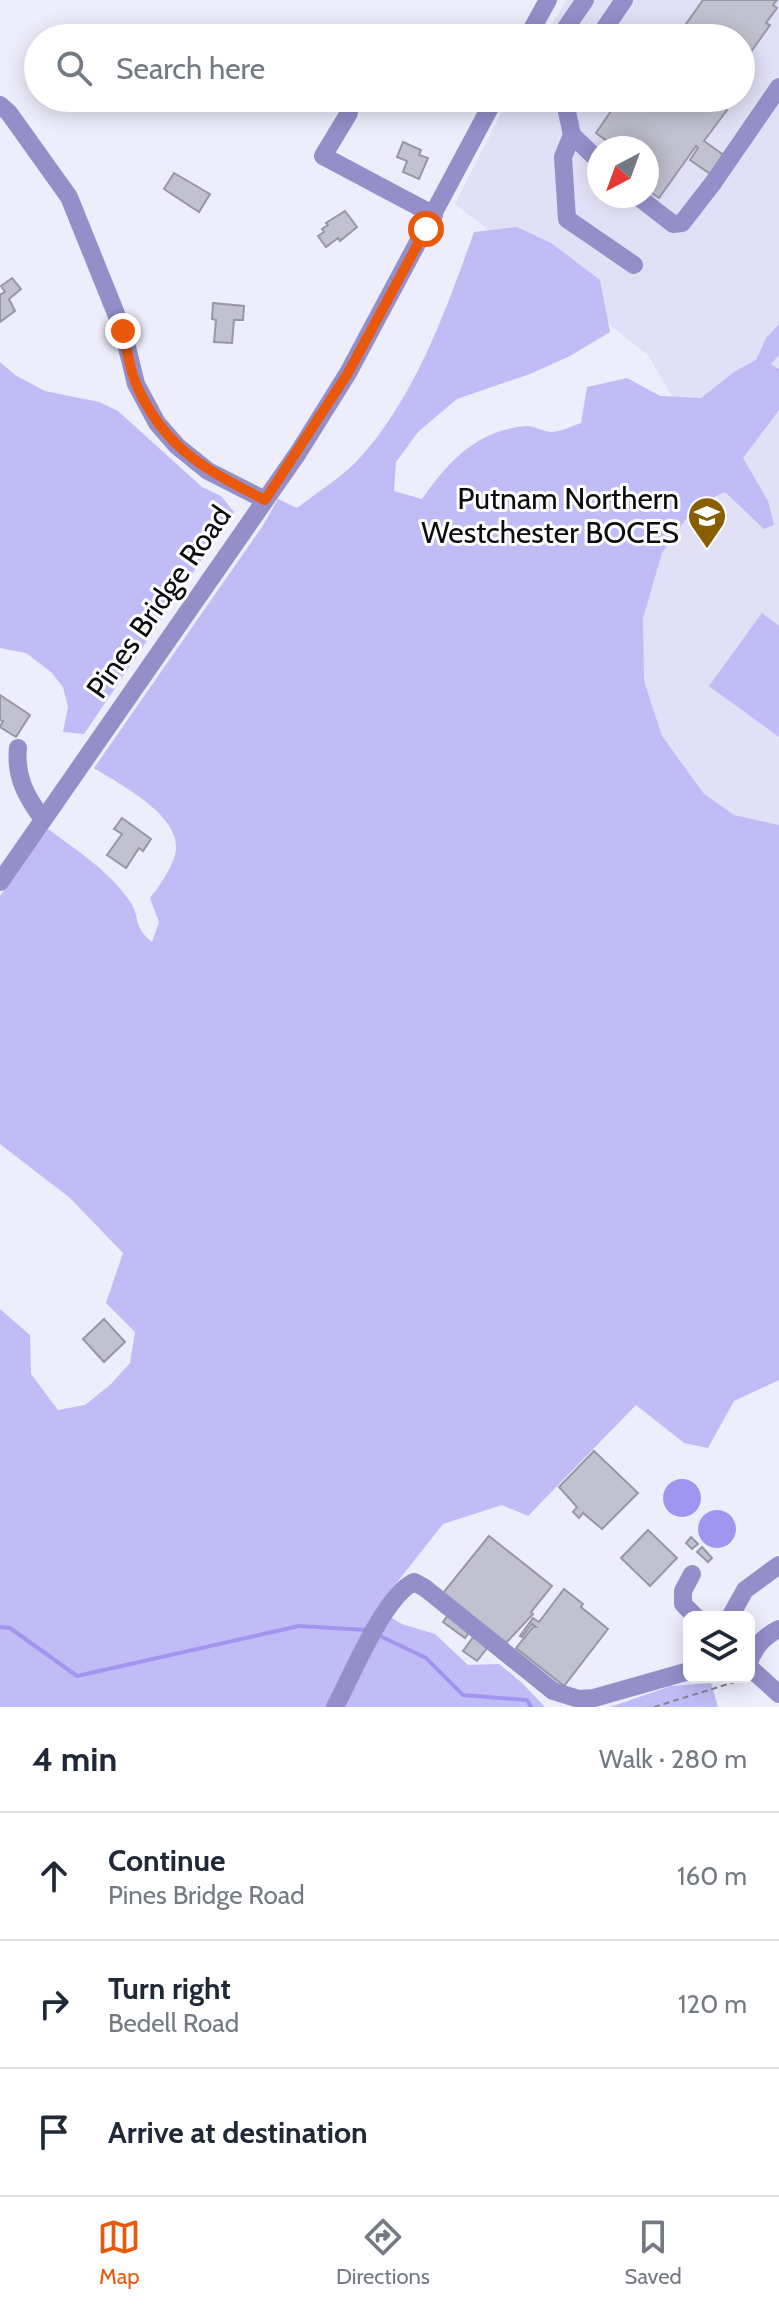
<!DOCTYPE html>
<meta charset="utf-8">
<style>
:root{--surface:#fff;--page:#f2f2f3;--text:#1f2937;--muted:#747a83;--line:#e0e1e3;--accent:#ea580c}
body{margin:0;font-family:Cabin,sans-serif;background:var(--page);color:var(--text)}
.controls{position:absolute;right:24px;bottom:24px;display:grid;overflow:hidden;border-radius:12px;box-shadow:0 4px 20px #0003}
.controls button{width:72px;height:72px;display:grid;place-items:center;padding:0;border:0;border-bottom:2px solid var(--line);background:var(--surface);color:var(--text);font:40px sans-serif}
.compass{position:absolute;left:587px;top:136px;width:72px;height:72px;border-radius:50%;background:var(--surface);box-shadow:0 4px 20px #0003;rotate:221deg}
.stop{position:absolute;width:24px;height:24px;margin:-18px;border:6px solid #ea580c;border-radius:50%;background:#fff}
.stop.end{background:#ea580c;border-color:#fff;box-shadow:0 2px 8px #0008}
.list{margin:0;padding:0;list-style:none}
h2{display:flex;justify-content:space-between;align-items:center;height:104px;margin:0;padding:0 32px;font-size:34px}
h2 small{font-size:26px;font-weight:400;color:var(--muted)}
.list li{display:grid;grid-template-columns:52px 1fr auto;gap:24px;align-items:center;box-sizing:border-box;height:128px;padding:0 32px;border-top:2px solid var(--line)}
.list b{display:block;font-size:30px;white-space:nowrap}
.list p{margin:0;font-size:26px;white-space:nowrap;color:var(--muted)}
.list em{font-size:26px;font-style:normal;color:var(--muted)}
.icon{flex:none;width:44px;height:44px;fill:none;stroke:currentColor;stroke-width:2;stroke-linecap:round;stroke-linejoin:round}
.map{position:relative;flex:none;width:779px;height:1707px;overflow:hidden}
.search{position:absolute;background:var(--surface);box-shadow:0 4px 20px #0003;left:24px;right:24px;top:24px;height:88px;display:flex;align-items:center;gap:20px;box-sizing:border-box;padding:0 28px;border-radius:44px;color:var(--muted);font-size:30px}
.sheet{height:488px;background:var(--surface)}
nav{display:flex;justify-content:space-around;align-items:center;box-sizing:border-box;height:112px;border-top:2px solid var(--line);background:var(--surface);font-size:22px;color:var(--muted)}
nav a{display:grid;justify-items:center;gap:4px}
nav .on{color:var(--accent)}
.map>svg:first-child{display:block}
</style>
<div class="map">
<svg width="779" height="1707" viewBox="0 0 779 1707">
<rect width="100%" height="100%" fill="#ededfc"/>
<path fill="#e1e0f6" fill-rule="evenodd" d="M567,0H779V914L566,652L703,449L648,355L455,204L509,98H741V38H544ZM599,148H647V196H599Z"/>
<g fill="#c0bcf6">
<path d="M517,227L551,243L600,280L610,332L570,356L530,374L457,399L418,432L396,462L394,491L422,499C450,460 476,431 526,426C535,426 542,431 551,432C560,432 572,426 581,423L587,387L627,378L660,396L701,398L734,372L756,360L766,338L779,324V355L771,364L779,369V410L743,458L768,501L774,525L764,529L725,492L696,505L662,553L643,618L644,681L662,736L704,794L734,815L779,825V1380L734,1401L708,1448L684,1443L636,1405L528,1516L502,1505L443,1524L376,1609L402,1624L435,1634L468,1665L499,1664L521,1682L545,1707H0V1309L30,1335L31,1374L58,1410L85,1405L111,1384L130,1363L135,1332L106,1303L123,1253L70,1198L0,1144V896L48,829C75,849 109,871 129,900C141,917 132,926 152,942L159,922L150,898C159,887 175,864 176,849C179,814 119,784 94,768L262,527L278,499L297,508C316,493 339,479 356,462C414,401 446,310 474,232Z"/>
<polygon points="0,362 15,375 45,391 99,402 118,411 202,487 221,496 234,512 84,734 63,732 68,707 63,687 51,672 26,653 0,648"/>
<polygon points="762,613 779,626 779,737 709,686"/>
<polygon points="711,1683 718,1707 610,1707 671,1686"/>
</g>
<g fill="#9f96f0">
<circle cx="682" cy="1498" r="19"/>
<circle cx="717" cy="1529" r="19"/>
</g>
<g fill="none" stroke-linecap="round" stroke-linejoin="round">
<g stroke="#9f96f0" stroke-width="4">
<polyline points="0,1627 10,1628 77,1676 299,1626 367,1630"/>
<polyline points="378,1635 426,1658 463,1695 527,1700 531,1707"/>
</g>
</g>
<g fill="#c2c1d0" stroke="#9897a5" stroke-width="2">
<polygon points="703,0 777,0 773,5 777,8 766,23 770,25 743,63 749,68 741,80 741,38 676,38"/>
<polygon points="99,98 115,98 105,106"/>
<polygon points="287,98 312,98 309,102 304,98 295,110 284,102"/>
<polygon points="370,98 391,98 384,108"/>
<polygon points="620,98 718,98 715,102 727,110 704,141 725,156 712,175 690,160 698,148 696,146 659,198 647,190 647,148 617,148 596,133"/>
<polygon points="403,142 421,150 419,155 428,158 419,179 403,172 407,161 397,157"/>
<polygon points="174,173 210,194 199,212 164,189"/>
<polygon points="345,211 357,227 340,241 338,238 326,247 318,236 324,232 322,229 328,225 326,223"/>
<polygon points="12,278 21,289 9,299 15,311 0,322 0,295 5,292 1,286"/>
<polygon points="213,303 244,306 243,320 234,320 232,343 214,342 216,320 212,319"/>
<polygon points="0,695 30,715 16,737 0,727 3,721 0,720"/>
<polygon points="122,818 151,839 143,851 139,848 126,868 107,855 122,834 114,829"/>
<polygon points="104,1319 125,1342 104,1362 83,1339"/>
<polygon points="594,1451 638,1493 602,1529 583,1513 579,1518 573,1512 577,1507 559,1487"/>
<polygon points="648,1530 677,1558 650,1586 621,1558"/>
<polygon points="489,1536 552,1586 531,1612 533,1614 506,1643 443,1593"/>
<polygon points="691,1537 698,1544 692,1549 686,1543"/>
<polygon points="702,1547 712,1558 708,1562 697,1552"/>
<polygon points="564,1589 583,1604 581,1607 608,1629 564,1686 516,1648 533,1627 536,1627 532,1624 522,1637 520,1636 533,1618 539,1622"/>
<polygon points="448,1615 470,1631 465,1638 443,1622"/>
<polygon points="474,1636 488,1647 477,1661 463,1651"/>
</g>
<g fill="none" stroke-linecap="round" stroke-linejoin="round">
<polyline stroke="#868691" stroke-width="2" stroke-dasharray="6 4" stroke-linecap="butt" points="654,1707 741,1680"/>
<g stroke="#948fc9" stroke-width="18">
<polyline points="527,38 548,0"/>
<polyline points="559,38 585,0"/>
<polyline points="598,38 624,0"/>
<polyline points="564,98 572,135 599,161"/>
<polyline points="0,105 9,113 69,197 123,331 136,384 157,423 177,446 208,471 265,500"/>
<polyline points="349,113 323,156 434,215"/>
<polyline points="572,135 563,157 567,219 634,265"/>
<polyline points="637,196 673,224 682,223 713,183 779,87"/>
<path d="M18,748C15,776 26,797 43,819"/>
<polyline points="0,882 298,453 348,373 495,98"/>
<polyline points="692,1574 683,1591 683,1604 696,1617"/>
<polyline points="730,1617 745,1590 779,1565"/>
<path d="M749,1662C755,1646 764,1636 779,1629"/>
<polyline points="749,1667 779,1694"/>
<path d="M335,1707C352,1675 384,1596 414,1582L425,1588L553,1691L579,1699L594,1698L689,1671"/>
</g>
</g>
<g fill="none" stroke-linecap="round" stroke-linejoin="round">
<path stroke="#ea580c" stroke-width="10" d="M123,331C127,348 129,369 137,386C165,449 206,470 265,500L348,373L426,229"/>
</g>
<defs>
<g id="school-pin" transform="scale(2)"><path d="M0 17L-7.5 6A9.5 9.5 0 1 1 7.5 6Z" fill="#895e00" stroke="#fff"/><path d="M0-5L7-2L0 1L-7-2ZM-4 1L0 2.5L4 1V4Q0 6-4 4Z" fill="#fff"/></g>
</defs>
<g fill-rule="evenodd">
<use href="#school-pin" x="707" y="516"/>
</g>
<g text-anchor="middle" stroke-width="6" stroke-linejoin="round" paint-order="stroke">
<g font-size="30" fill="#0b0b10" stroke="#fff" text-anchor="end">
<text x="679" y="509">Putnam Northern<tspan x="679" dy="34">Westchester BOCES</tspan></text>
</g>
<g font-size="30" fill="#0b0b10" stroke="#fff">
<text transform="translate(159 602) rotate(-55)" y="10">Pines Bridge Road</text>
</g>
</g>
</svg>
<div class="controls">
<button><svg class="icon" aria-label="layers" viewBox="0 0 24 24"><path d="M12 4l9 5-9 5-9-5zM3 14l9 5 9-5"/></svg></button>
</div>
<svg class="compass" viewBox="-18 -18 36 36"><path d="M0-13l5 13h-10z" fill="#e53935"/><path d="M0 13l5-13h-10z" fill="#747a83"/></svg>
<div class="stop" style="left:426px;top:229px"></div>
<div class="stop end" style="left:123px;top:331px"></div>
<div class="search"><svg class="icon" aria-label="search" viewBox="0 0 24 24"><circle cx="10" cy="10" r="6"/><path d="M15 15l6 6"/></svg>Search here</div>
</div>
<section class="sheet">
<h2>4 min<small>Walk · 280 m</small></h2>
<ul class="list">
<li><svg class="icon" aria-label="ahead" viewBox="0 0 24 24"><path d="M12 20V5M6 11l6-6 6 6"/></svg><div><b>Continue</b><p>Pines Bridge Road</p></div><em>160 m</em></li>
<li><svg class="icon" aria-label="right" viewBox="0 0 24 24"><path d="M7 20v-9h11M14 6l5 5-5 5"/></svg><div><b>Turn right</b><p>Bedell Road</p></div><em>120 m</em></li>
<li><svg class="icon" aria-label="arrive" viewBox="0 0 24 24"><path d="M6 21V4h12l-3 4 3 4H6"/></svg><div><b>Arrive at destination</b></div></li>
</ul>
</section>
<nav>
<a class="on"><svg class="icon" aria-label="map" viewBox="0 0 24 24"><path d="M3 6l6-2 6 2 6-2v14l-6 2-6-2-6 2zM9 4v14M15 6v14"/></svg>Map</a>
<a><svg class="icon" aria-label="directions" viewBox="0 0 24 24"><path d="M12 3l9 9-9 9-9-9zM9 14v-3h6M13 9l2 2-2 2"/></svg>Directions</a>
<a><svg class="icon" aria-label="saved" viewBox="0 0 24 24"><path d="M7 4h10v16l-5-4-5 4z"/></svg>Saved</a>
</nav>
